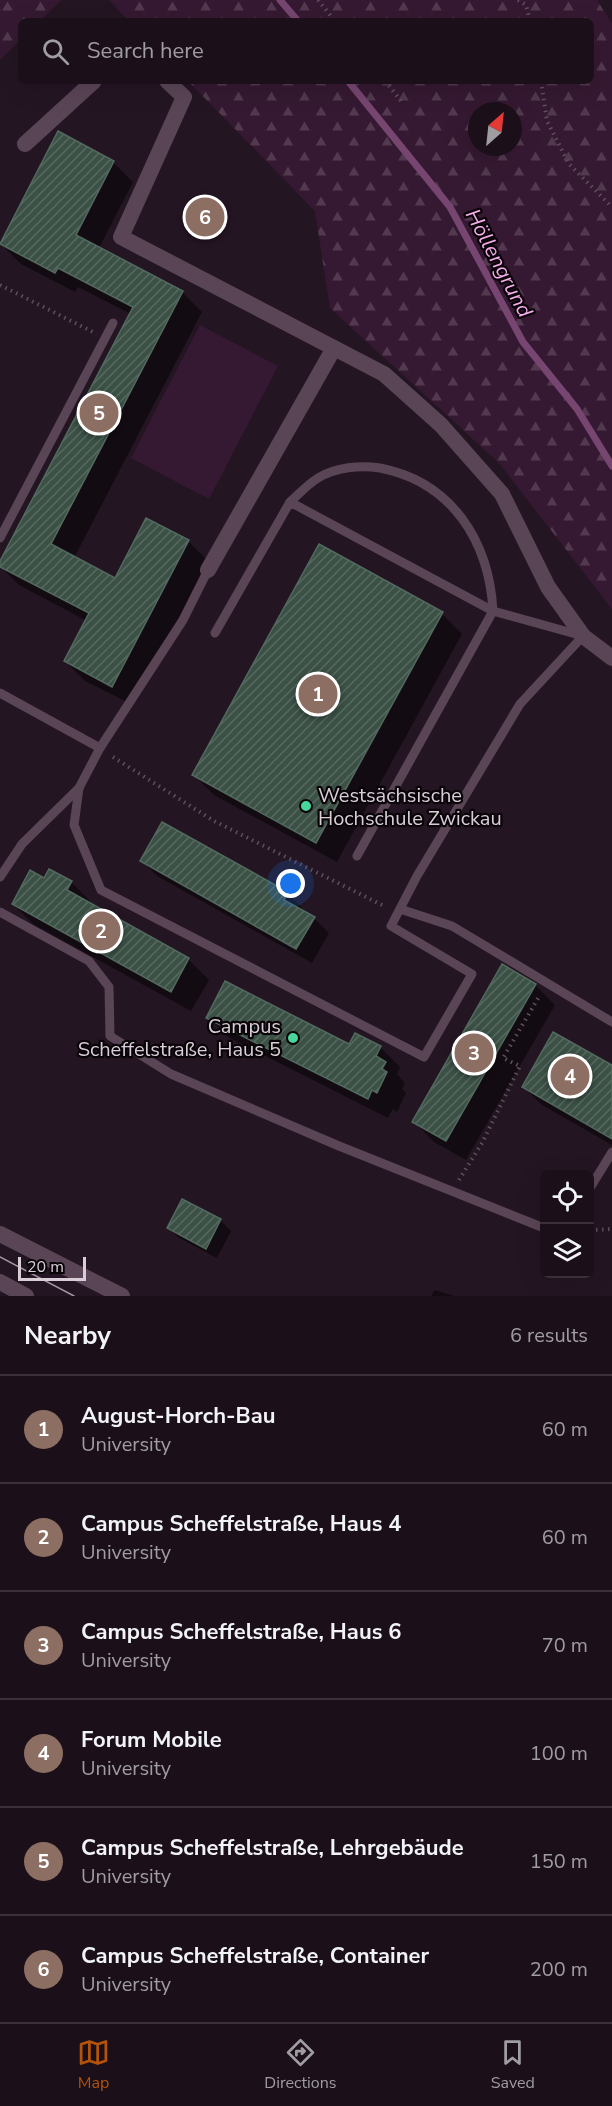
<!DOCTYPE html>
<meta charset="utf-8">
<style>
:root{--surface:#1b101a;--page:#281e27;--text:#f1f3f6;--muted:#a09da2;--line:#393039;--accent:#b45309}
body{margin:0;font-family:"Nunito Sans",sans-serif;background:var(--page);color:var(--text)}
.controls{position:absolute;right:18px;bottom:18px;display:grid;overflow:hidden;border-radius:9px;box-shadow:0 6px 24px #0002}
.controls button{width:54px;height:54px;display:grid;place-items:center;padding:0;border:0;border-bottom:2px solid var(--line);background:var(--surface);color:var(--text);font:30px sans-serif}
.compass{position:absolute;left:468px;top:102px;width:54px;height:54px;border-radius:50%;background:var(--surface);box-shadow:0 6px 24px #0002;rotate:27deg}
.scale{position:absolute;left:18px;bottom:15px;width:68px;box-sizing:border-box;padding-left:6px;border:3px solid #d9ced7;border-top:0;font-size:16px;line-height:21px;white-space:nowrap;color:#d9ced7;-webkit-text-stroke:4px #090408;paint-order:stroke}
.you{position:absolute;left:291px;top:884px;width:21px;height:21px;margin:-15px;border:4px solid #fff;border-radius:50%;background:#1a73e8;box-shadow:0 0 0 9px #1a73e833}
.badge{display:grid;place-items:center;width:39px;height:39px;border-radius:50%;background:var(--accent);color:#fff;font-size:20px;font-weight:700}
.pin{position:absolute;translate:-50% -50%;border:3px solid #fff;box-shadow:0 2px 6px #0006}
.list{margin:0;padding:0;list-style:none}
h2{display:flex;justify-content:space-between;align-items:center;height:78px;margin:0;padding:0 24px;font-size:26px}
h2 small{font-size:20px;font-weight:400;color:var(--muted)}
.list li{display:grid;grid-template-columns:39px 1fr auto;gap:18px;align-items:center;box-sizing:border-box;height:108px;padding:0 24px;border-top:2px solid var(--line)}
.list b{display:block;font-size:22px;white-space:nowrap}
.list p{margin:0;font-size:20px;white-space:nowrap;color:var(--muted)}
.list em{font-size:20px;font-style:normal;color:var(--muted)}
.icon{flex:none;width:33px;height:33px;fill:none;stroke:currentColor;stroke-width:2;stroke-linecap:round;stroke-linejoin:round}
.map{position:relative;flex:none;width:612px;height:1296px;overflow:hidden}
.search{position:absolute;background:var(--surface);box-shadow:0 6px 24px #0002;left:18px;right:18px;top:18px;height:66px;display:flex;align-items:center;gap:15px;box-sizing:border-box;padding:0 21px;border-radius:9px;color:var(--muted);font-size:22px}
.sheet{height:726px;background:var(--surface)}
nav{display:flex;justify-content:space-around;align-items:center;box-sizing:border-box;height:84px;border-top:2px solid var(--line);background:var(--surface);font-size:16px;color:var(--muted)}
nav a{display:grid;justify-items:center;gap:3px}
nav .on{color:var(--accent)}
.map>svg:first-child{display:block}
</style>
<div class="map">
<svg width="612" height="1296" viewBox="0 0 612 1296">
<defs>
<pattern id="forest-firs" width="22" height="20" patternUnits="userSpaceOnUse" patternTransform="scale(1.5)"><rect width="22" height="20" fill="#351932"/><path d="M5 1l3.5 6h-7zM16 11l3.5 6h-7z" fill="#52394f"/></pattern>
<pattern id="building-hatch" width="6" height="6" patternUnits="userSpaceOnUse" patternTransform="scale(1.5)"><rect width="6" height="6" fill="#3b5146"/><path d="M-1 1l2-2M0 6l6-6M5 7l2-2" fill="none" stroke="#576960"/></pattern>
</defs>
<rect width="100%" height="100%" fill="#241522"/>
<g fill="url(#forest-firs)" fill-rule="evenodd">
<polygon points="0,0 61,0 40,21 21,21 21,39 0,60"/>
<path d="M109,0H597L612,24V609L499,463L330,308L315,211L188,81H591V21H129ZM477,111H513V147H477Z"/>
</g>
<polygon fill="#351932" points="200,325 278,366 209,499 131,458"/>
<g fill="#0007">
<polygon points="113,162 133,182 99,248 182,292 202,312 74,558 116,580 188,541 208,561 133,705 85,681 65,661 87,621 19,585 0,566 131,314 78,287 75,292 21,264 1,244"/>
<polygon points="442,614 462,634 337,862 214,795 194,775"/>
<polygon points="142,861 287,893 302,908 301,911 314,918 329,933 312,963 157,876"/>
<polygon points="44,880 71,882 91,902 90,905 189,960 209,980 191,1011 33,924 13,904"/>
<polygon points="535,985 555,1005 466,1160 434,1142 414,1122"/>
<polygon points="208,1017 350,1046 380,1047 400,1067 397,1074 405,1083 402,1089 406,1093 397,1112 393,1109 388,1118 228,1037"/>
<polygon points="612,1067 612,1145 542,1105 523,1087"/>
<polygon points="220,1220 231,1231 217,1258 179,1238 168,1228"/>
<polygon points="435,1290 454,1296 431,1296"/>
</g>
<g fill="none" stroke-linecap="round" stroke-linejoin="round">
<g stroke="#764670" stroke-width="7">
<polyline points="280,0 298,21"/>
<polyline points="348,81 450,207 523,342 577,409 612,466"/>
</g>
</g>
<g fill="url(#building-hatch)" stroke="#536a5f" stroke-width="1.5">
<polygon points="58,131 114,161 76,235 183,291 51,544 115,578 146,518 189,540 112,687 64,661 89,613 0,567 0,561 133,307 58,268 55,273 0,244"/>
<polygon points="319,544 443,612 316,843 192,775"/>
<polygon points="162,822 288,892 284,900 315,917 296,949 140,861"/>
<polygon points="49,869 72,881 67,890 189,958 171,992 12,904 30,870 44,878"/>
<polygon points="502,964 536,984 446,1141 412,1122"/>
<polygon points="225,981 349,1044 355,1033 381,1046 376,1056 386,1062 382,1069 387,1072 377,1093 372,1090 368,1099 206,1018"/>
<polygon points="553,1032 612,1065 612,1139 522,1087"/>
<polygon points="182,1199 221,1219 206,1249 167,1228"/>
</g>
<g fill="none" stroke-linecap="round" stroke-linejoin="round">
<g stroke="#5e505c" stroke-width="4" stroke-dasharray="1.5 4.5" stroke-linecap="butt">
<polyline points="318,0 335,21"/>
<polyline points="518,0 526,5 530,21"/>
<polyline points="385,81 402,102"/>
<polyline points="541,81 547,121 569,164 612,207"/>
<polyline points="0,285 93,332"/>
<polyline points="113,757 214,821 384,906"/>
<polyline points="459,1180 482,1143 520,1066 503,1058 540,995"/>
<polyline points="590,1230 612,1229"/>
</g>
<g stroke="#5a4556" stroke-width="9">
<path d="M290,502C299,494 308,484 318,478C336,467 360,465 380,468C452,482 489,541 493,611L357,856"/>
<polyline points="0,538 113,323"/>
<polyline points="0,693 100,748"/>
<polyline points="79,788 74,825 101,890 424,1057 472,974 391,926 417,876 520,704 583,636 493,611 290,502 215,633"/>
<polyline points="0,877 22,844 79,788 100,748 183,620 208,570"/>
<polyline points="400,909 452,926 612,1022"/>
<polyline points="0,912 89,961 109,987 110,1036 171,1074 339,1146 544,1228"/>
<polyline points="590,1188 612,1152"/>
</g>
<g stroke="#5a4556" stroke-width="16">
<polyline points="167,81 184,97 121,237 334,348"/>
<polyline points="25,144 94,81"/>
<polyline points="208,570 334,348 384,374 441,425 502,494 548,587 583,636 612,658"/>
</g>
<g stroke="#5a4556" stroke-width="16">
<polyline points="0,1234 122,1296"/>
<polyline points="0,1282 26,1296"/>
</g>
<polyline stroke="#a497a2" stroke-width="1.5" points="0,1257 74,1296"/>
</g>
<g fill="#49d49c" stroke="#090408" stroke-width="2">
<circle cx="306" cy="806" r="6"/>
<circle cx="293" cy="1038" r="6"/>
</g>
<g text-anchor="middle" stroke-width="4.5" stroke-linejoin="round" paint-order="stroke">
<g font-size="20" fill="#d9ced7" stroke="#090408" text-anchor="start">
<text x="318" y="802">Westsächsische<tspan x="318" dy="23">Hochschule Zwickau</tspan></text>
<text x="281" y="1033" text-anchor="end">Campus<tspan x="281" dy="23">Scheffelstraße, Haus 5</tspan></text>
</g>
<g font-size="21" font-style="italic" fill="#f6aceb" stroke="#090408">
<text transform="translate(499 263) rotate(62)" y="7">Höllengrund</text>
</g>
</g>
</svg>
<div class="controls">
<button><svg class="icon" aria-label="locate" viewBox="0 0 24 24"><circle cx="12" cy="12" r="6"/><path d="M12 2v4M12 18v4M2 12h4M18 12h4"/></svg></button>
<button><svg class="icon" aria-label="layers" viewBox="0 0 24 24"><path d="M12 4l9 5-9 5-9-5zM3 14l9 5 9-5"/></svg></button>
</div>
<svg class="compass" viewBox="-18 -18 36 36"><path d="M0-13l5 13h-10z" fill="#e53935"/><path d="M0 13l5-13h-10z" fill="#a09da2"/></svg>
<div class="scale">20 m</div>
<div class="you"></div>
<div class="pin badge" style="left:318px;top:694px;background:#8d6e63">1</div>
<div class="pin badge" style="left:101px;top:931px;background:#8d6e63">2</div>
<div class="pin badge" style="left:474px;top:1053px;background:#8d6e63">3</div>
<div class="pin badge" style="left:570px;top:1076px;background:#8d6e63">4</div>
<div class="pin badge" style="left:99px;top:413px;background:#8d6e63">5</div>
<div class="pin badge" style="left:205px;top:217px;background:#8d6e63">6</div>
<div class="search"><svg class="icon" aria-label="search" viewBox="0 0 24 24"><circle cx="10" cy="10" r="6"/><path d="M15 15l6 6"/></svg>Search here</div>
</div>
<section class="sheet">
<h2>Nearby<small>6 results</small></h2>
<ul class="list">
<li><span class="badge" style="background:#8d6e63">1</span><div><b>August-Horch-Bau</b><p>University</p></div><em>60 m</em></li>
<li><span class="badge" style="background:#8d6e63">2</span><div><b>Campus Scheffelstraße, Haus 4</b><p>University</p></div><em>60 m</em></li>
<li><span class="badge" style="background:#8d6e63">3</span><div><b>Campus Scheffelstraße, Haus 6</b><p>University</p></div><em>70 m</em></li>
<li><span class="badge" style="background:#8d6e63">4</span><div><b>Forum Mobile</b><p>University</p></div><em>100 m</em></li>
<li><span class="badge" style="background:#8d6e63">5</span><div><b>Campus Scheffelstraße, Lehrgebäude</b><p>University</p></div><em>150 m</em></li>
<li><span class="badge" style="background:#8d6e63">6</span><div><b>Campus Scheffelstraße, Container</b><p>University</p></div><em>200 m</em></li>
</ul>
</section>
<nav>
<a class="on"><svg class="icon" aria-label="map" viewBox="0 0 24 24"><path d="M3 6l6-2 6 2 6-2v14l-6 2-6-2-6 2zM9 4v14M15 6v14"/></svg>Map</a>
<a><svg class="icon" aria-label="directions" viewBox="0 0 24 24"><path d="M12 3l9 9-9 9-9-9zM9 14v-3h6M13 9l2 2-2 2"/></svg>Directions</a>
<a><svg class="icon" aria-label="saved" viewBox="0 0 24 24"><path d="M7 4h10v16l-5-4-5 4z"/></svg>Saved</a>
</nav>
